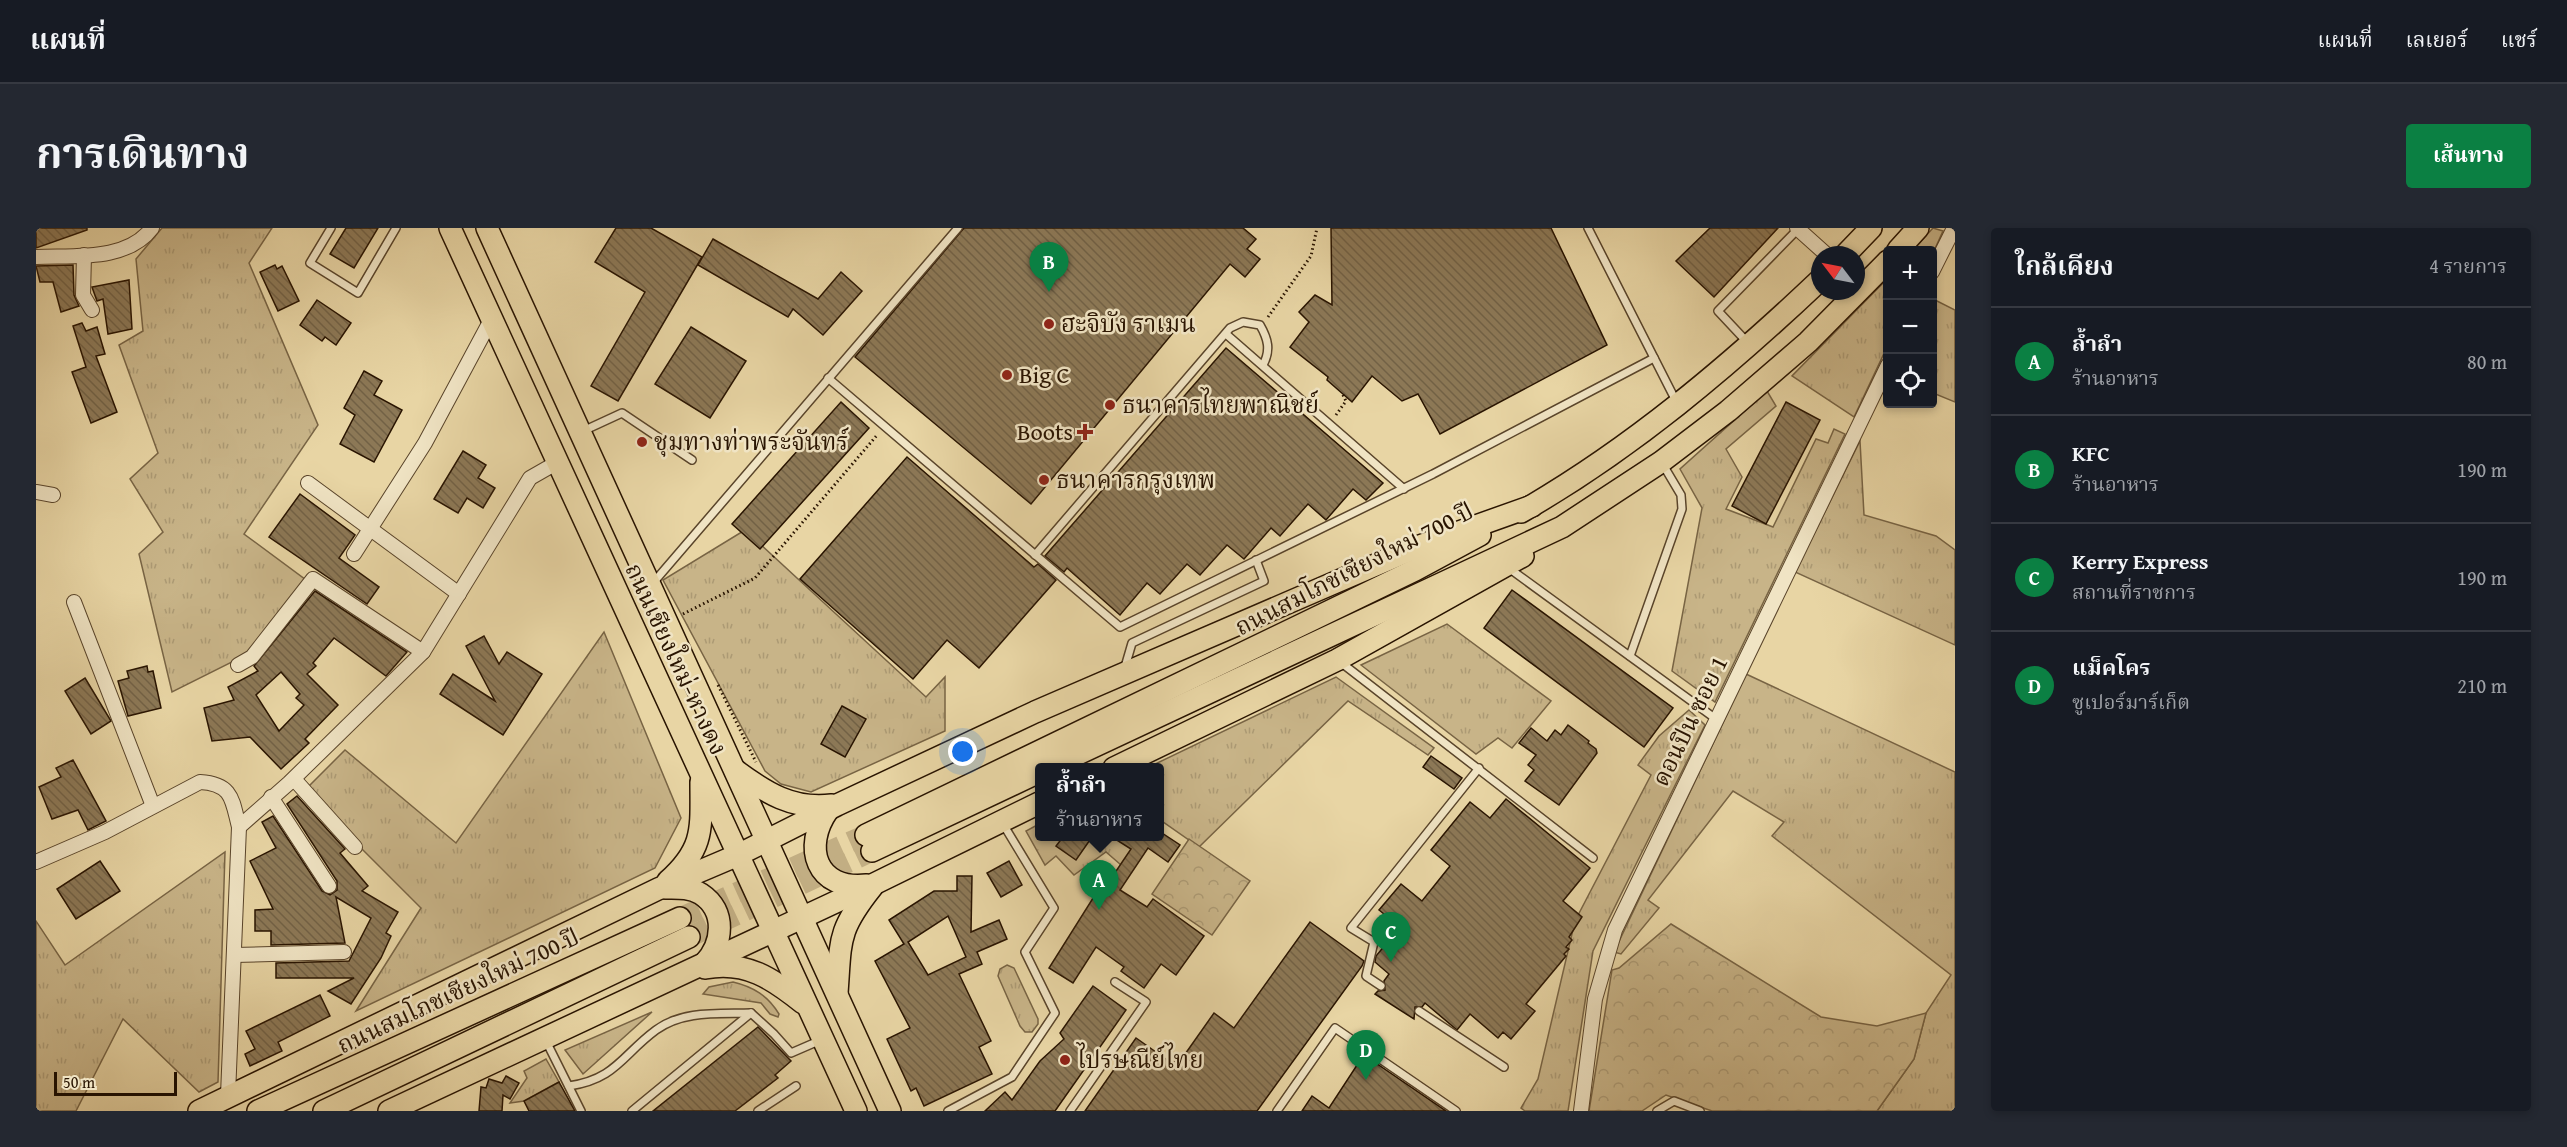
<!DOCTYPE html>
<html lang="th">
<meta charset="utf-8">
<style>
:root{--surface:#171b24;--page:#242831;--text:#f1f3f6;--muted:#9ea1a6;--line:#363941;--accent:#0b8043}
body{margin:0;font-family:"Gentium Book Plus","Noto Serif Thai",serif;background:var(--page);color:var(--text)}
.controls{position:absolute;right:18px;top:18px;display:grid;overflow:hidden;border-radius:6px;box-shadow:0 3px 9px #0003}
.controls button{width:54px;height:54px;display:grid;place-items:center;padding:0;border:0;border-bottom:2px solid var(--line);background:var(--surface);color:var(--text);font:30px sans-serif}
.compass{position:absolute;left:1775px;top:18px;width:54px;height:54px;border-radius:50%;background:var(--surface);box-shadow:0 3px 9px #0003;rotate:302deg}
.scale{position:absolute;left:18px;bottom:15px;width:123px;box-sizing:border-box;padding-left:6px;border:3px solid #291401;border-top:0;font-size:16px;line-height:21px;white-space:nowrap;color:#291401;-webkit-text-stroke:4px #f0e4c4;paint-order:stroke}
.you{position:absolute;left:927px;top:524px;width:21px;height:21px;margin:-15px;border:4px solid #fff;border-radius:50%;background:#1a73e8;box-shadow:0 0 0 9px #1a73e833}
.badge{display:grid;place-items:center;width:39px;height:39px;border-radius:50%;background:var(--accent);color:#fff;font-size:20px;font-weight:700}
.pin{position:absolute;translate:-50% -50px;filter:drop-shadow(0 2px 3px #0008)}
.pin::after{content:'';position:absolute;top:32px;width:21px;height:18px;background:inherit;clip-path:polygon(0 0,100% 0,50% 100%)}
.popup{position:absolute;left:999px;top:535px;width:129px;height:78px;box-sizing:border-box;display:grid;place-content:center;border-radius:6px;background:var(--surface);filter:drop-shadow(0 2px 4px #0005);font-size:20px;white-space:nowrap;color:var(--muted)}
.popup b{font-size:22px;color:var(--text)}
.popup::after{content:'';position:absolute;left:50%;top:100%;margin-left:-12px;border:12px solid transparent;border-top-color:var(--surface)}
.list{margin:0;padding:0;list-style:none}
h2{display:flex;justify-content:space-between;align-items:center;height:78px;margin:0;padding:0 24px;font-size:26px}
h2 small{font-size:20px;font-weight:400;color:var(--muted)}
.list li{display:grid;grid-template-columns:39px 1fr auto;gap:18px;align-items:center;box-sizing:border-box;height:108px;padding:0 24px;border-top:2px solid var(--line)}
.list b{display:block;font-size:22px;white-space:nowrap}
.list p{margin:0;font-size:20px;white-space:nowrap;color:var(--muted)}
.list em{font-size:20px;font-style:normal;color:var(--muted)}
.icon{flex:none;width:33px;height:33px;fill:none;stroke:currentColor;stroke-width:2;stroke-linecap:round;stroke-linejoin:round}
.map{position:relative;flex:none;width:1919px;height:883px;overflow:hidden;border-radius:6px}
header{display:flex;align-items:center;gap:36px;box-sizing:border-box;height:84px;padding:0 30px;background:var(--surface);border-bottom:2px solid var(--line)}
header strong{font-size:28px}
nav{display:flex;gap:33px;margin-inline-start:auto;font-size:21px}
.intro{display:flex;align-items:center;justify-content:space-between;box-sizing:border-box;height:144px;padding:0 36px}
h1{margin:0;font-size:42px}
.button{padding:15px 27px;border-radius:6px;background:var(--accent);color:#fff;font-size:21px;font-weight:700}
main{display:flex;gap:36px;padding:0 36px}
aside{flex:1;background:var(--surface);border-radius:6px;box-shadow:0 3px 9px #0003}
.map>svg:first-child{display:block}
</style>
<header>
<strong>แผนที่</strong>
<nav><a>แผนที่</a><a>เลเยอร์</a><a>แชร์</a></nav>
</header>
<div class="intro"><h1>การเดินทาง</h1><a class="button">เส้นทาง</a></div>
<main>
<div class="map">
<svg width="1919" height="883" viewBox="0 0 1919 883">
<defs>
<pattern id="grass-tufts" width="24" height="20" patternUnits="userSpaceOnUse" patternTransform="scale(1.5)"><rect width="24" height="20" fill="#c8b488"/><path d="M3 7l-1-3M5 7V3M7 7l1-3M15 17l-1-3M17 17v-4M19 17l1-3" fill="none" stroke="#ac9a74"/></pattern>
<pattern id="forest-crowns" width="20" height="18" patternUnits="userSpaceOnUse" patternTransform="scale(1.5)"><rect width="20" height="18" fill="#c8b488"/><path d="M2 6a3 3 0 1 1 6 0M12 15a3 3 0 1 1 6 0" fill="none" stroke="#ac9a74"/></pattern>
<pattern id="building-back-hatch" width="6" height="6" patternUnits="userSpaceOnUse" patternTransform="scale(1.5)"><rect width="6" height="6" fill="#8c7856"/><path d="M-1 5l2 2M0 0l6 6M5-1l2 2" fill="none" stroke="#726145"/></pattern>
</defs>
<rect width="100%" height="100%" fill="#e8d5a4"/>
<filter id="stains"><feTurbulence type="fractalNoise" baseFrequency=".00333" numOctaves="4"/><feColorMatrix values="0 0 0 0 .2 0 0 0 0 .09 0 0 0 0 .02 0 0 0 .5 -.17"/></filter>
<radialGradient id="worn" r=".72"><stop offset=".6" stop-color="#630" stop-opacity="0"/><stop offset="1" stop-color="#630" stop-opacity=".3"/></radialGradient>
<g fill="url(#grass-tufts)" stroke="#786444" stroke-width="1.5">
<polygon points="126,0 236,0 213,35 282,197 208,306 270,352 212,426 136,464 103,326 127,304 94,251 122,225 83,117 107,103 100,31"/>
<polygon points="1897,0 1907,3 1897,25 1896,22 1877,22"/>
<polygon points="1851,51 1851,119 1818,189 1756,148"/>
<polygon points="1899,72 1919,82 1919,174 1897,165 1896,77"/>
<polygon points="1731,163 1740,178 1690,221 1706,249 1690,281 1737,299 1780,211 1792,215 1798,201 1809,206 1679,474 1636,443 1666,280 1644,241"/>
<polygon points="1824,213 1828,287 1900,308 1919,322 1919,417 1759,344"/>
<polygon points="709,302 890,469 909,449 909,503 775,564 745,556 729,543 627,352"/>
<polygon points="1411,396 1515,473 1476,520 1462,510 1440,526 1325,437"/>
<polygon points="568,404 645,590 619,640 320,783 385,680 268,563 309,522 420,615"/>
<polygon points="1710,446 1919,544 1919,883 1841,883 1878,831 1890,785 1915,747 1736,608 1748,594 1697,563 1612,672 1623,680 1585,726 1578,724"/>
<polygon points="1300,449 1398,520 1392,527 1312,473 1163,619 1123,591 1123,540 1113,539"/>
<polygon points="1653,482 1669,497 1557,723 1532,883 1489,883 1485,880 1502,851 1539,693 1615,547 1602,537 1623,508"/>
<polygon points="1003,596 1003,608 1105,609 1085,637 1070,624 1038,647 1020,628 1009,637 990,603"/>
<polygon points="189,624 182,854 163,864 87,791 40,883 0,883 0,693 29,737"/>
<polygon points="971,737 978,740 1002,791 1002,796 996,804 989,804 984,798 962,748 964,741"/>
<path d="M697,754C718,759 732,768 743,786L742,789L734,786L725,775L667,766L673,759Z"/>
<polygon points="616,784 547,846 529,822"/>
<polygon points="510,831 523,854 488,873 474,875 491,850 488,843"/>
</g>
<g fill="url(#forest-crowns)" stroke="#786444" stroke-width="1.5">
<polygon points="1153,611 1214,653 1176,707 1116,666"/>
<polygon points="1635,696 1785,789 1841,798 1890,785 1878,831 1841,883 1676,883 1630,867 1606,883 1553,883 1576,742 1583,740"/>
</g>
<g fill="url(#building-back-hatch)" stroke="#291401" stroke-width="1.5" fill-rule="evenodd">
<polygon points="0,0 51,0 51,2 0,20"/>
<polygon points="310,0 342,0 318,40 294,26"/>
<polygon points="580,0 615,0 666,29 582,173 555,158 609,64 559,34"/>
<polygon points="928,0 1207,0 1220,11 1211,21 1224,31 1209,49 1194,36 995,276 819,129"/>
<polygon points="1295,0 1515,0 1571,117 1404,206 1382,166 1366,173 1336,148 1316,174 1291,152 1292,149 1254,119 1273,94 1263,84 1279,67 1296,77"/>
<polygon points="1674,0 1742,0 1678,69 1640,33"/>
<polygon points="677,11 782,71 805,44 826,63 787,107 757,81 752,89 662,37"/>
<polygon points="37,37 38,67 43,78 25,84 17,54 4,54 0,38"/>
<polygon points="239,37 241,41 246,38 263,73 242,83 224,44"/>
<polygon points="93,52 96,101 72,106 67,71 61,73 56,59"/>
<polygon points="281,72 315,95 300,117 289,109 286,113 264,97"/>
<polygon points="46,95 50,103 61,99 69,126 60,128 81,184 55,195 36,144 50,139 37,98"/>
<polygon points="655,99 710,133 674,190 619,156"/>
<polygon points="1190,120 1347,255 1330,272 1317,261 1290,292 1272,276 1244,308 1235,300 1208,331 1191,317 1164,347 1151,336 1124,366 1111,355 1084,387 1031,340 1028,344 1009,328"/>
<polygon points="328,143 346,153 338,167 366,182 338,234 304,216 319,187 308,180"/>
<polygon points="805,174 833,200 724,321 696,296"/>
<polygon points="1750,174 1784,192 1730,296 1696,278"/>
<polygon points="427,223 450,237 442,250 459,260 447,280 431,270 422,285 398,271"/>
<polygon points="871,229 998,339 1002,336 1020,352 943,440 911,412 877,451 764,351"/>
<polygon points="264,266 319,307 303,330 343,359 331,376 233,309"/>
<polygon points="1476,362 1637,480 1608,519 1448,400"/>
<path d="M279,363L371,424L350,448L298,410L277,435L280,438L271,446L302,477L269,511L273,515L245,541L214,509L176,513L168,480L198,472L192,459L222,443L218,438ZM245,444L264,466L260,470L268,477L243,503L220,467Z"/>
<polygon points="448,408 463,436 471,424 506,446 467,507 404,466 417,446 459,473 430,418"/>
<polygon points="111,438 112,444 117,443 125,480 92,488 82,453 93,450 91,443"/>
<polygon points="49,450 75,493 55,506 29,463"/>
<polygon points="806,478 830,491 809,529 785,516"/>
<polygon points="1532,497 1553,513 1552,515 1560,521 1561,525 1523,577 1489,553 1498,542 1492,537 1500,527 1483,515 1495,500 1511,513 1519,502 1525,507"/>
<polygon points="1395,528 1426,550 1418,561 1387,539"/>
<polygon points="37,532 70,593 52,602 42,582 16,591 3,559 25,549 20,540"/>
<polygon points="261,568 309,621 304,625 332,658 326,663 362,684 350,705 355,708 345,730 315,776 292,763 318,750 240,750 240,735 313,733 335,690 300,669 309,715 235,717 235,703 219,703 219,682 237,681 214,633 240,620 226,594 237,588 286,663 294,667 301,662 301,653 251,576"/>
<polygon points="1470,571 1554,640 1527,673 1546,689 1533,709 1536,712 1530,719 1533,721 1528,726 1530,728 1490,776 1499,783 1475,811 1467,804 1462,810 1434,786 1421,802 1389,775 1386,779 1379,779 1378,791 1339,766 1342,763 1349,762 1348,753 1353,746 1339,734 1340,728 1364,699 1343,682 1365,656 1386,673 1414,638 1395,622 1434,574 1454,590"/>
<polygon points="1123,603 1144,617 1132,634 1112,620 1084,662 1111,679 1117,671 1168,708 1140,747 1125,736 1108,760 1085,743 1088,739 1060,719 1037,755 1013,740 1064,659 1068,661 1095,621 1076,609 1123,609"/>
<polygon points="1027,609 1056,609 1040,632 1020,618"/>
<polygon points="64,633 84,663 40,691 21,661"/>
<polygon points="973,633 986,657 965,669 951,645"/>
<path d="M921,648H936L935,704L963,692L971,711L941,724L946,736L923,746L955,813L943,819L956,846L888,878L880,860L875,863L851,811L874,800L839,733L868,716L853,692L898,663H921ZM912,688L930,729L892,747L872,714Z"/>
<polygon points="1274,694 1328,733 1326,738 1221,883 1049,883 1100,810 1137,836 1144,826 1147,829 1178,785 1198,800"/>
<polygon points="1057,758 1090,782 1019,883 949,883 969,864 976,872 1004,833 1028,811 1024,805"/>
<polygon points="284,767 294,788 242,814 246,823 214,838 209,826 219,821 210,803"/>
<polygon points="722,799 755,833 739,847 742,850 699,883 617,883"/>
<polygon points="1331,829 1410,883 1266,883 1276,868 1293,880 1323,834 1326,836"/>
<polygon points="470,848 483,855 474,871 467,867 466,883 443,883 445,859 450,860 453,851 466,855"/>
<polygon points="523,854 539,883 493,883 488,873"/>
</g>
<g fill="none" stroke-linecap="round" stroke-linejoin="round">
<g stroke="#c2ae83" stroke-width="21" stroke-dasharray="21 10" stroke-linecap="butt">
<polyline points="644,690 830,607"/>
<polyline points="653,709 836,623"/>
</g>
<g stroke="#59442a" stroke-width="10">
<g id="service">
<polyline points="295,0 274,35 322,65 360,0"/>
<polyline points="1552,0 1641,175"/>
<polyline points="1190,106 1368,261"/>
<polyline points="1712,115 1682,83 1763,0"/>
<polyline points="792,150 1084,399 1397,246 1618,130"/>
<polyline points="547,203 586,185 656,232"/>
<path d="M999,327L1194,100L1207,94L1224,97C1232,111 1235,122 1227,137"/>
<polyline points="1474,341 1680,491"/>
<polyline points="617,355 922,0"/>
<polyline points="1594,428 1646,281 1645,267 1626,235"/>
<polyline points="1303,433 1557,630"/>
<polyline points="1089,439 1096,415 1228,353 1220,332"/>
<polyline points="1345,758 1330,748 1338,714 1315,700 1443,540"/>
<polyline points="1383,783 1468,839"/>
<polyline points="510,813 545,883"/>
<path d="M533,858C580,851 586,827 620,802C647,782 683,786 715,785L738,806L755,825L785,812"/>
<polyline points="596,883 715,785"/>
<polyline points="722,883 760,858"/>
<polyline points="912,883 976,849 1019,785 989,724 1018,680 967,596"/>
<polyline points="1034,883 1110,774 1079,754"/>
<polyline points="1241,883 1299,800 1420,883"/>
<polyline points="1621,883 1638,873 1664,883"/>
</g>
</g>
<g stroke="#59442a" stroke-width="16">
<g id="minor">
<polyline points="1761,0 1791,27"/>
<polyline points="48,27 47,67 56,82"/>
<path d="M0,29C36,27 91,34 116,0"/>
<polyline points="1896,44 1918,0"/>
<polyline points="272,255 423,366"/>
<polyline points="0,264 17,267"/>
<polyline points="318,326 389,215 456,90"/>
<polyline points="38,374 117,578"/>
<polyline points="202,437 216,429 277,351 387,424"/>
<polyline points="258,551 319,619"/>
<polyline points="235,569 293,658"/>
<polyline points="203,599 253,555 387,424 494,250 522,234"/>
<path d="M0,634L69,604L164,554C197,556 196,572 203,599L192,867"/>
<polyline points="198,727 308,724"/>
<polyline points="1545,883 1559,771 1579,702 1852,137"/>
</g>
</g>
<g stroke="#291401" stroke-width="24">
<g id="primary">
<polyline points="414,0 820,883"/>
<polyline points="451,0 854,883"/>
<polyline points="1862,22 1882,0"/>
<polyline points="1809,27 1835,0"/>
<path d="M1485,284C1595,221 1692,139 1784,52"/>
<polyline points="1012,540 1526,299 1625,234 1692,183 1772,114 1852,33"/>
<polyline points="1078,540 1301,432 1487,328"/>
<path d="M699,542C730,565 757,582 796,577"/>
<path d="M792,582C766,619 780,663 831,657"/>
<polyline points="830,607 1379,342 1444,307"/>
<polyline points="836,623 1003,544"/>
<path d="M632,653C669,620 665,600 665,554"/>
<path d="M629,660C641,660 654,659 665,666C691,683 687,716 668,736"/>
<path d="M669,740C710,732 737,751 767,775"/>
<path d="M801,765C805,712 801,703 836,659"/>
<polyline points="163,883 622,661 702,627 801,577 999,484 1381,319 1496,278"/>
<polyline points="222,883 644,690"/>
<polyline points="288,883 653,709"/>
<polyline points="353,883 838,656 1003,575"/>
</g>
</g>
<g stroke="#291401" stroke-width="3" stroke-dasharray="1.5 3" stroke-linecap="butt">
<polyline points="1232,89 1275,28 1281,0"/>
<polyline points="1300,187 1310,173 1306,165"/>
<polyline points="647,386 719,350 842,206"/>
<polyline points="682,457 720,534"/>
</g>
<use href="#service" stroke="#f0e4c4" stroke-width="7"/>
<use href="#minor" stroke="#f0e4c4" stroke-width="14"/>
<use href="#primary" stroke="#e8d5a4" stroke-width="21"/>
</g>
<g fill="#8f2418" stroke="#f0e4c4" stroke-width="2">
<circle cx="1013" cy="96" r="6"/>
<circle cx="971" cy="147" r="6"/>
<circle cx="1074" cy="177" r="6"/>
<path d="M1046 195h6v6h6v6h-6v6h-6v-6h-6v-6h6z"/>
<circle cx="606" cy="214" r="6"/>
<circle cx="1008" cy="252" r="6"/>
<circle cx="1029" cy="832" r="6"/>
</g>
<g text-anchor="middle" stroke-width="5" stroke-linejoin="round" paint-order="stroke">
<g font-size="24" fill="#291401" stroke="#f0e4c4" text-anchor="start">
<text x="1025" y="104">ฮะจิบัง ราเมน</text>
<text x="983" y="155">Big C</text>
<text x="1086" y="185">ธนาคารไทยพาณิชย์</text>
<text x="1037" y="212" text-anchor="end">Boots</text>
<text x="618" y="222">ชุมทางท่าพระจันทร์</text>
<text x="1020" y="260">ธนาคารกรุงเทพ</text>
<text x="1041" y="840">ไปรษณีย์ไทย</text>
</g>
<g font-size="24" fill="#291401" stroke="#f0e4c4">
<text transform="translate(1318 341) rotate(-27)" y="8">ถนนสมโภชเชียงใหม่ 700 ปี</text>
<text transform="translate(640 431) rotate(65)" y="8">ถนนเชียงใหม่-หางดง</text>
<text transform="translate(1654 493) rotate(-64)" y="8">ดอนปิน ซอย 1</text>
<text transform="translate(422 763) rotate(-25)" y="8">ถนนสมโภชเชียงใหม่ 700 ปี</text>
</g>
</g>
<rect width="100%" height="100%" filter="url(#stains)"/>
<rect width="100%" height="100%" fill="url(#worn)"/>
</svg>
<div class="controls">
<button>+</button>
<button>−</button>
<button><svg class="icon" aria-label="locate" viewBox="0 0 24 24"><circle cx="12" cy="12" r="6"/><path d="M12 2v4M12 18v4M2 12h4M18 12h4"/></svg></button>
</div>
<svg class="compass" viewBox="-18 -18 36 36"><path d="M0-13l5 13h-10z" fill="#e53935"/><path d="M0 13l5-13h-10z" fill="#9ea1a6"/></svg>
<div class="scale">50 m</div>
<div class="you"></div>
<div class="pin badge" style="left:1063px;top:682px">A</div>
<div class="popup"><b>ล้ำลำ</b>ร้านอาหาร</div>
<div class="pin badge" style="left:1013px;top:64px">B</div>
<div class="pin badge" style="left:1355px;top:734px">C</div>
<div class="pin badge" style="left:1330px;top:852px">D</div>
</div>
<aside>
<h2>ใกล้เคียง<small>4 รายการ</small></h2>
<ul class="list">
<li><span class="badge">A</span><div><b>ล้ำลำ</b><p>ร้านอาหาร</p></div><em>80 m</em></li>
<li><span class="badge">B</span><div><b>KFC</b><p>ร้านอาหาร</p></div><em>190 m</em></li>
<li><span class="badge">C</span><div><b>Kerry Express</b><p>สถานที่ราชการ</p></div><em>190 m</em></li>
<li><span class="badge">D</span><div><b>แม็คโคร</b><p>ซูเปอร์มาร์เก็ต</p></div><em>210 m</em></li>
</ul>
</aside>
</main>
